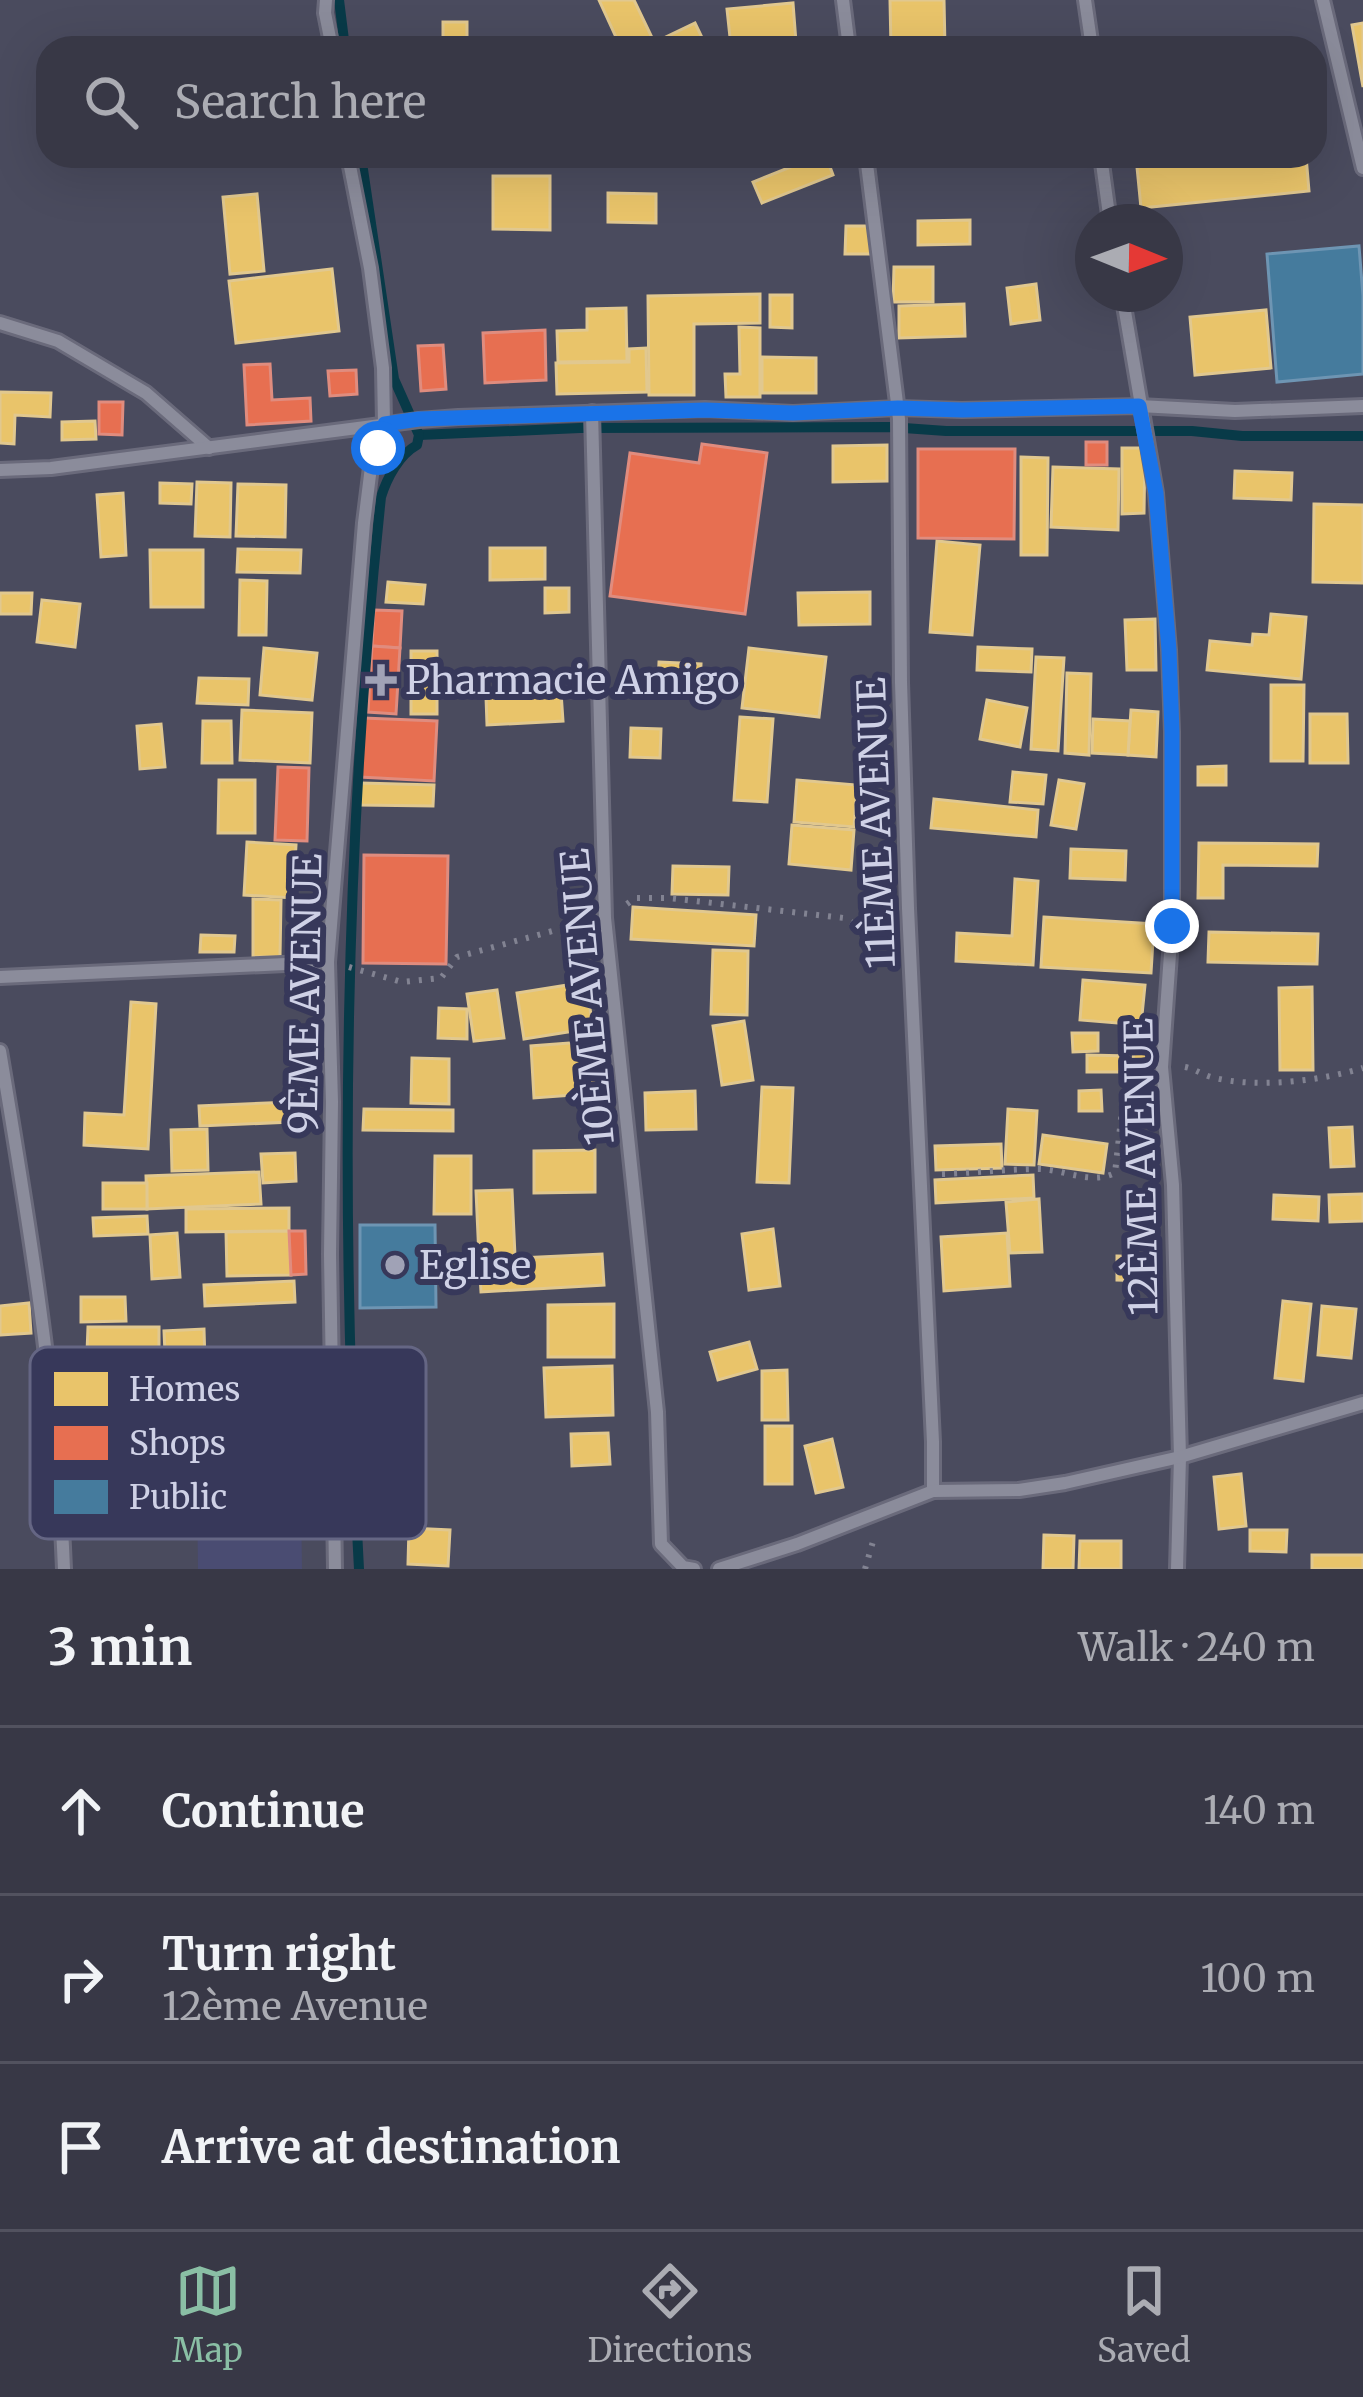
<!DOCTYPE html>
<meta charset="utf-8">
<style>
:root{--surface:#383846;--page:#3f3f4d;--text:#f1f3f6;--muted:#abacb3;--line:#52525f;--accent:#8abfa5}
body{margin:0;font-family:Merriweather,serif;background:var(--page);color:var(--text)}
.compass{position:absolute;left:1075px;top:204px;width:108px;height:108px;border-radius:50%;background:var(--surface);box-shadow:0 12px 48px #0002;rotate:91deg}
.stop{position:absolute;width:36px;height:36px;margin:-27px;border:9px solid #1a73e8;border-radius:50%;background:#fff}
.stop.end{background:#1a73e8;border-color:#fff;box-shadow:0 3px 12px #0008}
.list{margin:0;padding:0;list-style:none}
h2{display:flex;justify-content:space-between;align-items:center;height:156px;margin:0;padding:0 48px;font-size:51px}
h2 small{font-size:39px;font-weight:400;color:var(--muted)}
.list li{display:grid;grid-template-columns:78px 1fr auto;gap:36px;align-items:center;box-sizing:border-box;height:168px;padding:0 48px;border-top:3px solid var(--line)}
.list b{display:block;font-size:45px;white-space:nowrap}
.list p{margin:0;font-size:39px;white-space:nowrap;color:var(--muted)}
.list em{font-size:39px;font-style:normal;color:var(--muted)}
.icon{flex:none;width:66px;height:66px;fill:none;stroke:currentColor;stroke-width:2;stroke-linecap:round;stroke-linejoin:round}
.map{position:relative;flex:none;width:1363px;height:1569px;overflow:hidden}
.search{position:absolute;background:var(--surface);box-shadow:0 12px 48px #0002;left:36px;right:36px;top:36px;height:132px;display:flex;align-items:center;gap:30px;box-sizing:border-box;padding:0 42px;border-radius:36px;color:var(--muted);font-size:45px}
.sheet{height:660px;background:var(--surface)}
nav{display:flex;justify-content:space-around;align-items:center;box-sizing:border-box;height:168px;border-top:3px solid var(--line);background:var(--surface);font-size:33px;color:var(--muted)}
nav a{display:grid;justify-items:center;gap:6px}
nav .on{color:var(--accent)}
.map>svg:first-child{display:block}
</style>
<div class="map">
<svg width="1363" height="1569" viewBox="0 0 1363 1569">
<rect width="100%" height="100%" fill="#4a4b5e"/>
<polygon fill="#4a4c72" points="197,1496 301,1496 302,1569 198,1569"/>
<g fill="#e9c46a" stroke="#e1c88f" stroke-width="3">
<polygon points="599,0 634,0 657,48 621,48"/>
<polygon points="890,0 944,0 945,48 891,48"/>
<polygon points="793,3 796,42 731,47 727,9"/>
<rect x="443" y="22" width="24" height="26"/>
<polygon points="695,23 707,48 672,48 666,37"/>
<polygon points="1363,23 1363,87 1352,25"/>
<polygon points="818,156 826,156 833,175 762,203 753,182"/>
<polygon points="1151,156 1306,156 1309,191 1141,208 1136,157"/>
<polygon points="493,176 550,176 550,230 493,229"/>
<polygon points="608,193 656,194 656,223 608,222"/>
<polygon points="257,194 264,271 230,274 223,197"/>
<polygon points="970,220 970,244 918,245 918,221"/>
<polygon points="846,226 871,226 871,254 845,254"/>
<polygon points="894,267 933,267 933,302 893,302"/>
<polygon points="332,269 339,331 236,343 229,281"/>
<polygon points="1036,284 1040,320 1011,324 1007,288"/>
<polygon points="760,294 760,323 694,324 694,395 649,395 648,296"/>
<polygon points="770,295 792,295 792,328 770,327"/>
<polygon points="964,304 965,336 899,338 899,306"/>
<polygon points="626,308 627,361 558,362 557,331 587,330 587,309"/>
<polygon points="1266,310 1271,368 1195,375 1190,317"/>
<polygon points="739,327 760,328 760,397 726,397 725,374 740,374"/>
<polygon points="646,348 647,392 557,394 556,363 629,362 629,349"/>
<polygon points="762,357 816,358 816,393 762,393"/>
<polygon points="0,392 51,393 50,417 15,415 14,444 0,443"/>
<polygon points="95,421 96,439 62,440 62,422"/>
<polygon points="887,445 887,481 833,482 833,446"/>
<polygon points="1122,448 1145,448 1144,513 1122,514"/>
<polygon points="1021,457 1048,458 1047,555 1021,555"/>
<polygon points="1053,467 1119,469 1118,530 1051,527"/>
<polygon points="1235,471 1292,473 1291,500 1234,498"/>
<polygon points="197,482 231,483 230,537 195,536"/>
<polygon points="160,483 192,484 191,504 160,503"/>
<polygon points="238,484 286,485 285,537 236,536"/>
<polygon points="123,493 126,555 101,557 97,495"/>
<polygon points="1314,504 1363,505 1363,583 1313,582"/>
<polygon points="937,541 980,545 972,635 930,632"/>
<polygon points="490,548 545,548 545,579 490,580"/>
<polygon points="238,549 301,550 300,573 237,572"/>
<polygon points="150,550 203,550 203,607 151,607"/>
<polygon points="240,580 267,581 266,635 239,635"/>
<polygon points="388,582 425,585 423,604 386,602"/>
<polygon points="545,588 569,588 569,612 545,613"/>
<polygon points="870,592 870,624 799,625 798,593"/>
<polygon points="0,593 32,593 31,614 0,614"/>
<polygon points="42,600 80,604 75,647 37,642"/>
<polygon points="1271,614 1306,617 1301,679 1207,670 1210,641 1252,645 1253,634 1269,635"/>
<polygon points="1155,619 1156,670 1127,670 1125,620"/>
<polygon points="978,647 1032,649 1031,672 977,670"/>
<polygon points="264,648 317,653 312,700 260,695"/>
<polygon points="749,648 826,657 819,717 742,708"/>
<rect x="411" y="651" width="26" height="63"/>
<polygon points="1036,657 1064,658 1058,751 1031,749"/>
<polygon points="659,662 701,664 700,690 658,689"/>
<polygon points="1067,673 1091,674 1089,755 1065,753"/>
<polygon points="199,678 249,679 248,705 197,703"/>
<polygon points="1271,685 1304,685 1303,761 1271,761"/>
<polygon points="561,692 563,721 487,725 486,697"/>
<polygon points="987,700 1027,708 1020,747 980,739"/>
<polygon points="242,710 312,713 310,763 240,760"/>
<polygon points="1131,710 1158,712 1156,757 1128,755"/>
<polygon points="1310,714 1347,714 1348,763 1310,763"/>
<polygon points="740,717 773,719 767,802 734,800"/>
<polygon points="1093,719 1130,721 1128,755 1092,753"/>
<polygon points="203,721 231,721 232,763 202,763"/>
<polygon points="161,724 165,767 140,769 137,726"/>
<polygon points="631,728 661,729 660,758 630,757"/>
<polygon points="1226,766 1226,785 1198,785 1198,767"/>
<polygon points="1013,772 1046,775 1043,804 1010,802"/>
<polygon points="219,780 255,780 255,833 218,833"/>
<polygon points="797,780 857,785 854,827 794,822"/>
<polygon points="1059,780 1084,784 1076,829 1051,825"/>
<polygon points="361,783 434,785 433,806 360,805"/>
<polygon points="934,799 1038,810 1036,837 931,828"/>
<polygon points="792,825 854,830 851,870 789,864"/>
<polygon points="247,842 296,845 293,898 244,895"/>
<polygon points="1199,843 1318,844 1317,866 1223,865 1223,898 1198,898"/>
<polygon points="1071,849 1126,851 1125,880 1070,878"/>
<polygon points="673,866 729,867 728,895 672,894"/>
<polygon points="1015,879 1038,881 1033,965 956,961 957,933 1012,936"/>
<polygon points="253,899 281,900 280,957 253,957"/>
<polygon points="633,907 756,915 754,946 631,939"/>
<polygon points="1044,917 1154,924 1151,973 1041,967"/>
<polygon points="1209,932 1318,934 1317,964 1208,962"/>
<polygon points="201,935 235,936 234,952 200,952"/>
<polygon points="713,950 748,951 747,1015 711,1014"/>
<polygon points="1083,980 1145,985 1141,1025 1080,1020"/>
<polygon points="586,982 593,1028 524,1039 517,993"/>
<polygon points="1312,987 1313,1070 1280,1070 1279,988"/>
<polygon points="497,990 504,1038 474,1041 467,994"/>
<polygon points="131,1002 156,1004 148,1149 84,1145 85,1113 124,1115"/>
<polygon points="439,1008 467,1009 467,1039 438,1038"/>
<polygon points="744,1021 753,1080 722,1085 713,1026"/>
<polygon points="1072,1033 1098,1033 1098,1051 1073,1052"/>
<polygon points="1134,1040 1154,1040 1154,1068 1133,1067"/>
<polygon points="595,1041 599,1093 534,1098 531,1046"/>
<polygon points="1087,1055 1129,1056 1129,1072 1087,1072"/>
<polygon points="412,1058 449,1059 449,1104 411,1103"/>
<polygon points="762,1087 793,1088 789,1183 757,1182"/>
<polygon points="1101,1090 1102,1111 1079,1111 1079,1091"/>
<polygon points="695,1091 696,1129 646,1130 645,1093"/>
<polygon points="291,1102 291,1122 200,1126 199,1106"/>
<polygon points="364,1109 453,1110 453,1131 363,1130"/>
<polygon points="1008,1109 1037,1111 1034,1165 1005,1164"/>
<polygon points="1352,1127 1354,1166 1331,1167 1329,1128"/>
<polygon points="207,1129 208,1170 172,1171 171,1130"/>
<polygon points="1043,1135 1107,1144 1103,1173 1039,1164"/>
<polygon points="1001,1144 1002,1168 936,1170 935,1146"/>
<polygon points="595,1150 595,1192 534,1193 534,1151"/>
<polygon points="295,1153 296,1181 263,1183 261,1154"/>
<polygon points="435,1156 471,1156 471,1214 434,1214"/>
<polygon points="259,1172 261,1204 147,1209 146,1176"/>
<polygon points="1033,1175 1034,1198 936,1203 935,1180"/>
<rect x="103" y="1183" width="44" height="26"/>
<polygon points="512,1190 515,1256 479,1257 476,1191"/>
<polygon points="1363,1194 1363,1221 1330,1222 1329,1195"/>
<polygon points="1274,1195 1319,1197 1318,1221 1273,1219"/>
<polygon points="1039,1199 1042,1252 1010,1253 1006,1202"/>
<polygon points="289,1208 289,1231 186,1232 186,1209"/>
<polygon points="147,1216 148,1234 94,1236 93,1218"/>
<polygon points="773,1229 780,1286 749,1290 742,1234"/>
<polygon points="289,1231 291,1275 227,1276 226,1232"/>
<polygon points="177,1233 180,1277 152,1279 150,1235"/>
<polygon points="1007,1233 1010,1286 944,1291 941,1237"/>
<polygon points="602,1254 604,1285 481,1292 479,1260"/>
<polygon points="1117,1256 1156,1257 1156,1281 1117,1280"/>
<polygon points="294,1281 295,1302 205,1306 204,1285"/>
<polygon points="81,1297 125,1297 126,1321 81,1322"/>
<polygon points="1283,1301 1311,1304 1303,1381 1275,1378"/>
<polygon points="29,1303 31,1333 0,1335 0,1306"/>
<polygon points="614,1304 614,1357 548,1357 548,1305"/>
<polygon points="1322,1306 1356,1309 1351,1358 1318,1355"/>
<polygon points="88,1327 159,1327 159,1353 87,1352"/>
<polygon points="204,1329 206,1397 167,1398 164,1331"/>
<polygon points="749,1342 757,1369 718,1380 710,1352"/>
<polygon points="612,1366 613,1415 546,1417 544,1368"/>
<polygon points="787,1370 788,1420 762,1420 762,1371"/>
<rect x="765" y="1426" width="27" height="58"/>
<polygon points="608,1433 610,1464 572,1466 571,1434"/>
<polygon points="832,1439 843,1487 816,1493 805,1446"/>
<polygon points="1241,1474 1246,1526 1219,1529 1214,1477"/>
<polygon points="409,1528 450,1530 448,1566 408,1564"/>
<polygon points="1250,1530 1287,1530 1286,1552 1250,1551"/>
<polygon points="1044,1535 1074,1536 1073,1569 1043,1569"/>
<polygon points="1080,1541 1121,1541 1121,1569 1079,1569"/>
<rect x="1312" y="1555" width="51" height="14"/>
</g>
<g fill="#e76f51" stroke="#e08c7e" stroke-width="3">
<polygon points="545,330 546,380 485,383 483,333"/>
<polygon points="443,345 446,389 421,391 418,346"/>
<polygon points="270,364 272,400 310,398 311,421 247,425 244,365"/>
<polygon points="356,370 357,394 330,396 328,371"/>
<polygon points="99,402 123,402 122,435 99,434"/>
<rect x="1086" y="442" width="21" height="23"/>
<polygon points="702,444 767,453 745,614 610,596 630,453 699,463"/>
<polygon points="918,449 1015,449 1014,539 918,538"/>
<polygon points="374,610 402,611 400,648 372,646"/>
<polygon points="372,646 400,648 396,714 368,712"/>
<polygon points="363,718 437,721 434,781 360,777"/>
<polygon points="278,767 309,768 307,841 275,840"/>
<polygon points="364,855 448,856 446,964 363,963"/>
<polygon points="289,1231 305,1231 306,1274 291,1275"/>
</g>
<g fill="#457b9d" stroke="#6e95b3" stroke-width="3">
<polygon points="1359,246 1363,296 1363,374 1277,382 1267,254"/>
<polygon points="360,1225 435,1225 436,1307 360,1308"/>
</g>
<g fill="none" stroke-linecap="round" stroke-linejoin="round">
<g stroke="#083a48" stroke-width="10">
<polyline points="339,0 345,48"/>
<polyline points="419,435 580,428 890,427 946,431 1192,431 1242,436 1363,436"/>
<path d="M359,1569C340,1212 343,852 381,497C387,478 399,455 417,445L419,435L394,379L361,156"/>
</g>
<g stroke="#6a6a7b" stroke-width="18">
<g id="street">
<polyline points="326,0 325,13 332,48"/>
<polyline points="843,0 849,48"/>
<polyline points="1085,0 1092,48"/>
<polyline points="1323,0 1363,168"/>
<polyline points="866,156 899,419 901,682 908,908 933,1442 933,1491"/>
<polyline points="1101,156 1110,222"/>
<polyline points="1122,294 1156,493 1169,650 1172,732 1172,926 1162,1067 1173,1185 1180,1457 1177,1569"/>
<polyline points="0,323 58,341 146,393 209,448"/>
<polyline points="592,412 605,918 657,1412 661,1544 683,1567 694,1569"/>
<polyline points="0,470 51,468 419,420 458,417 705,409 793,413 898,408 962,410 1139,406 1235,411 1363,406"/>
<polyline points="0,977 328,962"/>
<path d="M0,1051C29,1223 57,1395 64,1569"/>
<polyline points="335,1569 330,1254 332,1102 328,962 364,523 371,467 384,424 383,368 370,268 348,156"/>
<polyline points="719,1569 797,1544 933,1491 1019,1490 1065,1483 1180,1457 1363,1403"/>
</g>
</g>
<g stroke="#828392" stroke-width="6" stroke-dasharray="3 9" stroke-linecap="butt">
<polyline points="627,904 635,898 669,898 844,918 886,942"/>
<polyline points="349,967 402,982 441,978 457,957 582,923"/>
<path d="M1185,1067C1195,1069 1201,1074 1211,1077C1256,1089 1319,1081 1363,1068"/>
<path d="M942,1174C975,1173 1007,1169 1040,1169C1066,1170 1090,1185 1115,1173L1122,1110L1141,1094"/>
<polyline points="865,1569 874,1538"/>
</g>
<use href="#street" stroke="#8b8c9b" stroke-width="12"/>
</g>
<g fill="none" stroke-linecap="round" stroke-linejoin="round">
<polyline stroke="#1a73e8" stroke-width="15" points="378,448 385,424 419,419 705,410 793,413 898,408 962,410 1139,406 1156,493 1169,650 1172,732 1172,926"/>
</g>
<g fill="#a0a2b6" stroke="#37385a" stroke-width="4.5">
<path d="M375 662h12v12h12v12h-12v12h-12v-12h-12v-12h12z"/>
<circle cx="395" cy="1265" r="12"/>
</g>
<g text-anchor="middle" stroke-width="12" stroke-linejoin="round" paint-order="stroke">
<g font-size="39" fill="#cfd1e6" stroke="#37385a" text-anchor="start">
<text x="405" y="694">Pharmacie Amigo</text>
<text x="419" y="1279">Eglise</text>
</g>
<g font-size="39" fill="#cfd1e6" stroke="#37385a">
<text transform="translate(876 823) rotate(-92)" y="14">11ÈME AVENUE</text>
<text transform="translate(305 994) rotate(-89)" y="14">9ÈME AVENUE</text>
<text transform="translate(587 997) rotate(-95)" y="14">10ÈME AVENUE</text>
<text transform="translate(1141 1167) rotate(-91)" y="14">12ÈME AVENUE</text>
</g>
</g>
<rect x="30" y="1347" width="396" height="192" rx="18" fill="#37385a" stroke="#656684" stroke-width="3"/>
<rect x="54" y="1372" width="54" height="34" fill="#e9c46a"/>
<rect x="54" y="1426" width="54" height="34" fill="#e76f51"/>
<rect x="54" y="1480" width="54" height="34" fill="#457b9d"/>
<g font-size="33" fill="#cfd1e6">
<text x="129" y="1401">Homes</text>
<text x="129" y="1455">Shops</text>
<text x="129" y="1509">Public</text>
</g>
</svg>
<svg class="compass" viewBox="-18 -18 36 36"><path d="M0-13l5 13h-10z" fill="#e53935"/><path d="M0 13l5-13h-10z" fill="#abacb3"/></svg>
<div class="stop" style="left:378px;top:448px"></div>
<div class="stop end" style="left:1172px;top:926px"></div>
<div class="search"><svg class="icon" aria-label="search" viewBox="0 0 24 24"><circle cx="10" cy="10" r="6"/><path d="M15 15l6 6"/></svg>Search here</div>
</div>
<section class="sheet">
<h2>3 min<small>Walk · 240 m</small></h2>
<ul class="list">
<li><svg class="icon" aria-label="ahead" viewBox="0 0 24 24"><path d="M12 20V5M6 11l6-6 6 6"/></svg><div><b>Continue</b></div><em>140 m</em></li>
<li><svg class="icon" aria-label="right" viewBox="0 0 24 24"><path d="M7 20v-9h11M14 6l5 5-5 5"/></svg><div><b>Turn right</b><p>12ème Avenue</p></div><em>100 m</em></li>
<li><svg class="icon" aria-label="arrive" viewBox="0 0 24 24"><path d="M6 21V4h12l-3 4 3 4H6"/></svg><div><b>Arrive at destination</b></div></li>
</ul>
</section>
<nav>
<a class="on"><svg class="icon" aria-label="map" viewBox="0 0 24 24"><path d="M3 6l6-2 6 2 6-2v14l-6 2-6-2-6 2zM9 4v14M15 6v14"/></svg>Map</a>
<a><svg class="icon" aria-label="directions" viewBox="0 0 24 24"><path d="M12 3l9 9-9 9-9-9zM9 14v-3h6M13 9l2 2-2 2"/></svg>Directions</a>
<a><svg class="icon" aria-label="saved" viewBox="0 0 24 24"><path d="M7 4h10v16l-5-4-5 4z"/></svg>Saved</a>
</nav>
